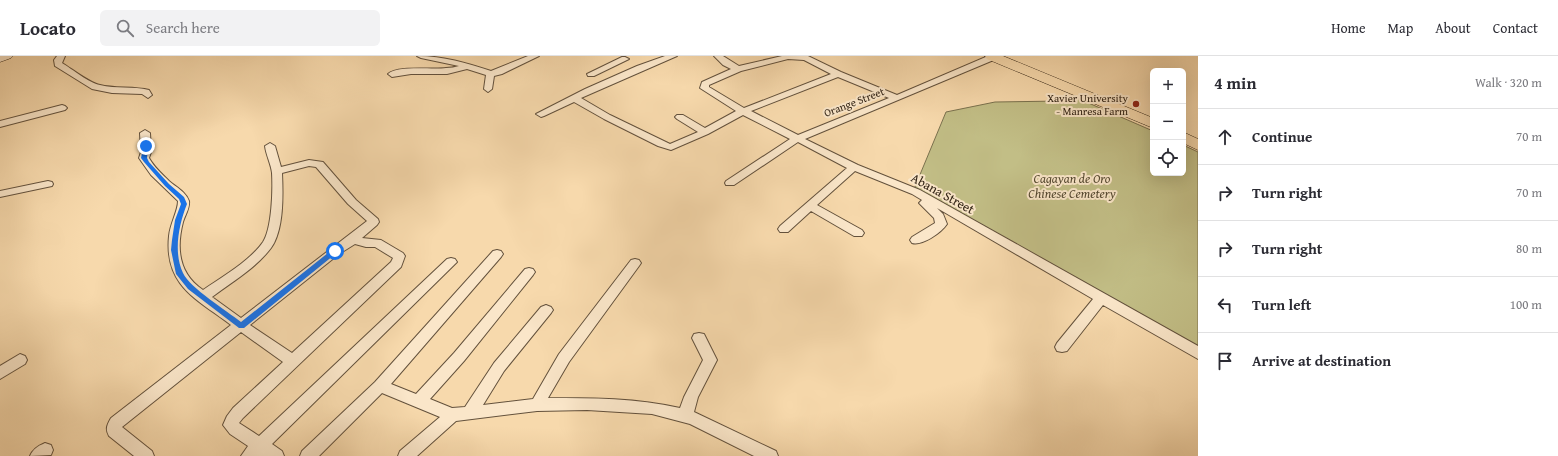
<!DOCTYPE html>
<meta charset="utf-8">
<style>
:root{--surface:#fff;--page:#f2f2f3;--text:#2b2b33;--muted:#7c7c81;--line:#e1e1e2}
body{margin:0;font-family:"Gentium Book Plus",serif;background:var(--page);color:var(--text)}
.controls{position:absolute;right:12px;top:12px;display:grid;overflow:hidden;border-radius:6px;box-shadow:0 4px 16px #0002}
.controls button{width:36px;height:36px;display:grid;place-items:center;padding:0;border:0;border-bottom:1px solid var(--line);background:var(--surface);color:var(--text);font:20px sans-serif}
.stop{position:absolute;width:12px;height:12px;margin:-9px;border:3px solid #1a73e8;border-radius:50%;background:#fff}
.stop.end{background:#1a73e8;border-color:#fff;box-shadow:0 1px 4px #0008}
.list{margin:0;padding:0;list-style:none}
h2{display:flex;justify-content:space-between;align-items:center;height:52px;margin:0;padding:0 16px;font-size:17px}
h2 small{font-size:13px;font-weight:400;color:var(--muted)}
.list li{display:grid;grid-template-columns:26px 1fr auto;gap:12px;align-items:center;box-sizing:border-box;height:56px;padding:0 16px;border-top:1px solid var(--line)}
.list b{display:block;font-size:15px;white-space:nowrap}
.list em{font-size:13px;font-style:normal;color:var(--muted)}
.icon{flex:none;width:22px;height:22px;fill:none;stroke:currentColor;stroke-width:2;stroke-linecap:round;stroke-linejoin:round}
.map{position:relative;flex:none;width:1198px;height:400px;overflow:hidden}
header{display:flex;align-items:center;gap:24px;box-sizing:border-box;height:56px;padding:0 20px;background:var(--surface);border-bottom:1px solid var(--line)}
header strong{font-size:19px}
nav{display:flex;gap:22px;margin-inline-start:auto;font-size:14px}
.search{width:280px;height:36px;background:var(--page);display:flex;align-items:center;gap:10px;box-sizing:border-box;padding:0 14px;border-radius:6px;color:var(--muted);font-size:15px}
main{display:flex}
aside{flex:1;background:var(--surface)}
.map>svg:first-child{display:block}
</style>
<header>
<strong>Locato</strong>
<div class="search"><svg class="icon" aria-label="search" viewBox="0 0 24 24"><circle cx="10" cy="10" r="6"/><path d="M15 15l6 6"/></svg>Search here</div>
<nav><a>Home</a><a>Map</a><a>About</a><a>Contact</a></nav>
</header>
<main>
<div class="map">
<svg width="1198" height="400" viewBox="0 0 1198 400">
<rect width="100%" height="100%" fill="#f7d9ac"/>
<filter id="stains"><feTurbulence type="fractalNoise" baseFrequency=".005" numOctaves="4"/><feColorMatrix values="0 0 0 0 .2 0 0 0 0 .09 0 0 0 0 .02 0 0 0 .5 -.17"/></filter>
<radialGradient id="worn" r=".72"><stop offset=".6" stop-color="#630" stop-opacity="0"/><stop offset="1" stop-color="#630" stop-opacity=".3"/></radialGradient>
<polygon fill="#c2be86" stroke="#7a714e" points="1077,42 1153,75 1153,117 1183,117 1183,89 1198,96 1198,295 914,133 946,56 995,46 1061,45"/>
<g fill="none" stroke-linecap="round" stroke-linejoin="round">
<g stroke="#63513c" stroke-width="2">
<g id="minor">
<path d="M57,0H65L62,7C72,13 89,27 100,29C116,33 133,30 149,34L152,39L148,42L142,38L112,37L92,33L55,10L54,4Z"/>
<path d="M417,0C444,0 466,7 491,15L528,0H539L502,18L494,20L492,33L488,36L484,33L486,19L467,13L447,18H411L392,21L388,18C397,9 433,14 446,12C451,12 455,11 459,10L421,2Z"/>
<path d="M665,0H677L581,42L610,59L670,88L698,76L677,63L675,61L677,59H683L705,72L736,55L700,32L702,26L731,13L723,9L714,0H723L739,10L782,0H808L841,16L897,39L988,0H996V3L805,83L858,109L920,134L1198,290V303L1103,249L1067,295L1062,296L1057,295L1055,291L1057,287L1093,243L937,152L943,158L947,168C941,177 922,190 912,187L910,184L912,181L935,167L934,162L919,147L922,144L912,138L855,115L817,149L862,174L864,177L862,180H854L811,155L788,176H780L778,173L780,170L847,112L798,86L734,129H726L725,127L726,125L790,83L743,59L708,78L671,94L658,90L604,63L574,46L544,60L541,61L536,58L585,33L637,10ZM788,3L804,4L831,18L744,52L709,31V29L741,15ZM838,21L889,42L798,79L751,55Z"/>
<polygon points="622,1 625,1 629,3 594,20 588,20 587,18"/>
<polygon points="62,49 65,50 67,52 65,54 0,71 0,65"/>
<path d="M145,74L150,77L151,96L149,102C154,111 162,118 169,125C176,131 186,136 189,145C190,152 185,159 183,166C176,193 179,218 203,234C222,221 250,205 263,186C272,172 273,134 272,117C271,108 266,99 265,90L270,87L275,90L281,111L309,104L323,106L356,144L378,163L379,166L377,169L362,182L381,184L403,197L405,200L401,211L243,362L239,367L259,380L447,203L451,202L455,203L457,206L272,388L282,395L284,400H241L248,390L230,378L223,369L227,360L233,352L283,306L241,276L122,371L152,395L154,400H134L109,380C105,373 107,369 111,362L231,269C197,243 164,230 169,180C170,168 178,155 178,145L151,119L139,102L141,96L140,77ZM309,110L316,111L348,148L367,165L241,262L212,241C232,226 256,212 271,192C284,174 283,138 282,117ZM355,188L366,191H375L393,202L391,206L292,297L250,269L339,198Z"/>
<polygon points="48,125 52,126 53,128 52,130 0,141 0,135"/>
<path d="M497,194L501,195L503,198L501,201L391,328L416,338L454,297L525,213L529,212L533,213L535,216L533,219L464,305L430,343L452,352L465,351L494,307L541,251L546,249L551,251L553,254L551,257L504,315L483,349L533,343L559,298L631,204L635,203L639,204L641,207L639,210L569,306L548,342C593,342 636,342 680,352L684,341L703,304L692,282L694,278L699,277L704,278L717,304L698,341L694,356L776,395L778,400H754L690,368L652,358L587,354L537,355L456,365L417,400H398L400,395L440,361L382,337L319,400H300L302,395L375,326L493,195Z"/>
<polygon points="20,298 25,300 27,304 25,308 0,323 0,310"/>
<path d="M45,387L51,389L53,394L51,399L30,400C33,393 38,390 45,387Z"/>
</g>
</g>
<g stroke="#322416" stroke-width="1">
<polygon id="secondary" points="0,0 13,0 11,2 0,6"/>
</g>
<g stroke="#322416" stroke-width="1">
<g id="primary">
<polygon points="985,0 1003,0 1153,62 1153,72 987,3"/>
<polygon points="1183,76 1198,83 1198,94 1183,87"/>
</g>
</g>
<use href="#minor" fill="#fae6c9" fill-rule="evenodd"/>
<use href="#secondary" fill="#fae6c9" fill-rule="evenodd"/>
<use href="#primary" fill="#f7d9ac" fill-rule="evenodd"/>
</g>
<path fill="#1a73e8" d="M144,88L148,90L147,102L149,106L169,128L184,141L187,148C179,168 173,196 183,217C190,232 227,255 241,266L333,193H335L339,195L244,272H239L188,233L176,218L171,194L172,184L175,164L181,148L179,143L165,130L144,106L141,102Z"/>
<circle fill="#8f2418" stroke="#fae6c9" stroke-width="1.5" cx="1136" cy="48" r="4"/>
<g text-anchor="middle" stroke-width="4" stroke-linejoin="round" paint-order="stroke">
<g font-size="11" fill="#322416" stroke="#fae6c9" text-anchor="end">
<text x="1128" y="46">Xavier University<tspan x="1128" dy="13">- Manresa Farm</tspan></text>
</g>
<g font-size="11" fill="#322416" stroke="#fae6c9">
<text transform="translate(854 46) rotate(-21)" y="4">Orange Street</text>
</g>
<g font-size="13" font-style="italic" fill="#564a32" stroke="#fae6c9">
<text x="1072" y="127">Cagayan de Oro<tspan x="1072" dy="15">Chinese Cemetery</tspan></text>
</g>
<g font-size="13" fill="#322416" stroke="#fae6c9">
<text transform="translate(943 137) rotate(29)" y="5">Abana Street</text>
</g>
</g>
<rect width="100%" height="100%" filter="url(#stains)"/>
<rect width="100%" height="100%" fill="url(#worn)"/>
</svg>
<div class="controls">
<button>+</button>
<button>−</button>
<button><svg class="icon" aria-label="locate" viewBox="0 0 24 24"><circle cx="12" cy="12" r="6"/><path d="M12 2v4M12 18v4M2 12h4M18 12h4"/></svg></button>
</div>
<div class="stop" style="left:335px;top:195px"></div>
<div class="stop end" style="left:146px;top:90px"></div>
</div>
<aside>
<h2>4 min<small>Walk · 320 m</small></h2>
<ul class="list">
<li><svg class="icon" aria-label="ahead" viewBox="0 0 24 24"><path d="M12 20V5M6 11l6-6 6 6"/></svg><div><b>Continue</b></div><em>70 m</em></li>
<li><svg class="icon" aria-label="right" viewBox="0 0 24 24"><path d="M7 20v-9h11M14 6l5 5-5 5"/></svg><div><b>Turn right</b></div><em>70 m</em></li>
<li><svg class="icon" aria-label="right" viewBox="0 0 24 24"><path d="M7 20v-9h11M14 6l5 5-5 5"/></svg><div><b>Turn right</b></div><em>80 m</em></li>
<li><svg class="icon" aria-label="left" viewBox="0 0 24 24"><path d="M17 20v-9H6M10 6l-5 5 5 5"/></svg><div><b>Turn left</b></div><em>100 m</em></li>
<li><svg class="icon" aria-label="arrive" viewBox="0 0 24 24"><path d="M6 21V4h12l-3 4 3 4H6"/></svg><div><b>Arrive at destination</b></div></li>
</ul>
</aside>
</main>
